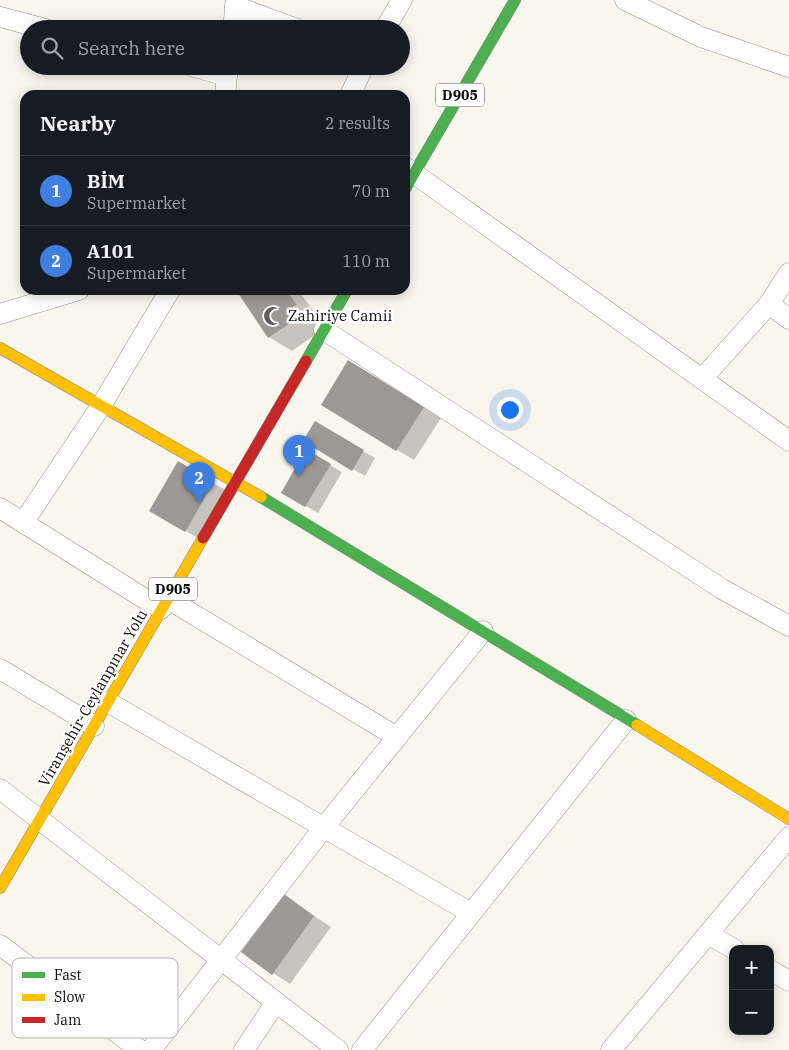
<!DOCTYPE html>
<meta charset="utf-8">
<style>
:root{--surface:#171b24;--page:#20242c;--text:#f1f3f6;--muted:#9ea1a6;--line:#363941;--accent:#d93025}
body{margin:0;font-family:"IBM Plex Serif",serif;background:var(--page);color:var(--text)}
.controls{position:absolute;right:15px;bottom:15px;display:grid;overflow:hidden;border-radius:10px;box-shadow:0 2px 12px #0003}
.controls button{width:45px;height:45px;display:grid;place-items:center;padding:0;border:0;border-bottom:1px solid var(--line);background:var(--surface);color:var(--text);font:25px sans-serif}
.you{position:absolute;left:509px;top:409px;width:18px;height:18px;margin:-12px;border:4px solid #fff;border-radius:50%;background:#1a73e8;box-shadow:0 0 0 8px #1a73e833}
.badge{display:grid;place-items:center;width:32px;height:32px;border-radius:50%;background:var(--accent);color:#fff;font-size:16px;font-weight:700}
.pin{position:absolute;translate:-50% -41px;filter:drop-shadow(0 1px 2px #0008)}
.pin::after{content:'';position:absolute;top:26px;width:18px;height:15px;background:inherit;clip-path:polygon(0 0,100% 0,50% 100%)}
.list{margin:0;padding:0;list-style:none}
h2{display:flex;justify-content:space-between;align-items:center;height:65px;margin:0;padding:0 20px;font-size:21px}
h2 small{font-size:16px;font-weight:400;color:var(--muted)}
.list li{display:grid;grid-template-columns:32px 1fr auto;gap:15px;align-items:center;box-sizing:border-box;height:70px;padding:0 20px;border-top:1px solid var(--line)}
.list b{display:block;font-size:19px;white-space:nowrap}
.list p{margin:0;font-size:16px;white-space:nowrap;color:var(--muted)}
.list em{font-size:16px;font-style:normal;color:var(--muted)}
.icon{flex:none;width:28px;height:28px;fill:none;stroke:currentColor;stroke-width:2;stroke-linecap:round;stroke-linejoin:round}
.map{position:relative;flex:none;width:789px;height:1050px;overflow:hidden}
.search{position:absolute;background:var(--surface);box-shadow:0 2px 12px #0003;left:20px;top:20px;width:390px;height:55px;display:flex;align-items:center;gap:12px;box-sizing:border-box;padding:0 18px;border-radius:28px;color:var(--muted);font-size:19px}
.panel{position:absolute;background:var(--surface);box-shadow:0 2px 12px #0003;left:20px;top:90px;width:390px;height:205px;border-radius:15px}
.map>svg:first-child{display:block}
</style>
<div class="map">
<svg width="789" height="1050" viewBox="0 0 789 1050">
<rect width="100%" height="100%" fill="#f9f6ed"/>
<g fill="#0003">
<polygon points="237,290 298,290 319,318 315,335 292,351 269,337"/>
<polygon points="366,372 441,418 414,460 323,405"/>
<polygon points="315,423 375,458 365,476 305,441"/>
<polygon points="306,451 342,472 318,513 282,492"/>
<polygon points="178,463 231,493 203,541 150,510"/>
<polygon points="284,896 331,927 290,984 273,973"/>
</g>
<g fill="#9c9893">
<polygon points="236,290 286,290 297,305 292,307 297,313 290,318 293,321 268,338"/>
<polygon points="348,360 424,407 396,451 321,405"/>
<polygon points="315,421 364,450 352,471 303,441"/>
<polygon points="306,449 331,464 305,507 281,493"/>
<polygon points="178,461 214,482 185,532 149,511"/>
<polygon points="284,894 314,916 272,975 241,952"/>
</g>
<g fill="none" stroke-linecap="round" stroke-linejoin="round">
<g stroke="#92908c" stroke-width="21">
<g id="street">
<polyline points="625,0 701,37 789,67"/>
<polyline points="235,6 297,29"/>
<polyline points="0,17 45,29"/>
<polyline points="233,29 236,0"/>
<polyline points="385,29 402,0"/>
<polyline points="191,66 227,76"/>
<polyline points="225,95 228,66"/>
<polyline points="350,95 364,66"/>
<polyline points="405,167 789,441"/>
<polyline points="769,304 789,319"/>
<polyline points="0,314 79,290"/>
<polyline points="324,330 722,589 789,626"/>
<polyline points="702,379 769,304 789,273"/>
<polyline points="0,508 161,609"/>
<polyline points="23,523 101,406 170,290"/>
<polyline points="168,599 397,737"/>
<polyline points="0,669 94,726"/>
<polyline points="108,702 471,913"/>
<polyline points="0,789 338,1050"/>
<polyline points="708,934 734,949"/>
<polyline points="0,945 140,1050"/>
<polyline points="770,970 789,981"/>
<polyline points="151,1050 325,826 483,631"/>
<polyline points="244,1050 276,1002"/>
<polyline points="362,1050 626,720"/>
<polyline points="611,1050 789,837"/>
</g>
</g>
<g stroke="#888783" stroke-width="12">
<g id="fast">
<polyline points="405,189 515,0"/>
<polyline points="306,361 347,290"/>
<polyline points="261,497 637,725"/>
</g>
</g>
<g stroke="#888783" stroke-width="12">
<g id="slow">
<polyline points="0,348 261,497"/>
<polyline points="637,725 789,819"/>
<polyline points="0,888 203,538"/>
</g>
</g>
<g stroke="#888783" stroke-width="12">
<polyline id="jam" points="203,538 306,361"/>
</g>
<use href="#street" stroke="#fefefc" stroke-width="20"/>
<use href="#fast" stroke="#4caf50" stroke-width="11"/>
<use href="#slow" stroke="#ffc107" stroke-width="11"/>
<use href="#jam" stroke="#c62828" stroke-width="11"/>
</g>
<defs>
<g id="mosque-bare" transform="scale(1.5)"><path d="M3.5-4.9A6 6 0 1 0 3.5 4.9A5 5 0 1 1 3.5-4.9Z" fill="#5e5d59" stroke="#fff" stroke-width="2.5" paint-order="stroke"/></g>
</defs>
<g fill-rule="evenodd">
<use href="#mosque-bare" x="273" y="316"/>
</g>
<g text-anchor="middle" stroke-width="5" stroke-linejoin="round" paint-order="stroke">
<g fill="#fff" stroke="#545454" stroke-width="1">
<rect x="436" y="83.5" width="48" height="23" rx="4"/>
<rect x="149" y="577.5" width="48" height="23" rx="4"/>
</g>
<g font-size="14" font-weight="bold" fill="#0a0a0a">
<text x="460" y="100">D905</text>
<text x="173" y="594">D905</text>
</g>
<g font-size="15" fill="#0a0a0a" stroke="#fff" text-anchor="start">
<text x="288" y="321">Zahiriye Camii</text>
</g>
<g font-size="15" fill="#0a0a0a" stroke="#fff">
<text transform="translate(93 698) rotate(-60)" y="5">Viranşehir-Ceylanpınar Yolu</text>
</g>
</g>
<rect x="12" y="958" width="166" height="80" rx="8" fill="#fff" stroke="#b6b6b6" stroke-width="1"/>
<rect x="22" y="972" width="23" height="6" fill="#4caf50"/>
<rect x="22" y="994" width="23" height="7" fill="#ffc107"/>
<rect x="22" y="1017" width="23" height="6" fill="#c62828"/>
<g font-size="14" fill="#0a0a0a">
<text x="54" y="980">Fast</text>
<text x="54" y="1002">Slow</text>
<text x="54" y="1025">Jam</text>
</g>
</svg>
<div class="controls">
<button>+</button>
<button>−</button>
</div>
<div class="you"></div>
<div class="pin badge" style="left:299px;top:476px;background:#3f7fe0">1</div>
<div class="pin badge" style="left:199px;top:503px;background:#3f7fe0">2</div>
<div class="search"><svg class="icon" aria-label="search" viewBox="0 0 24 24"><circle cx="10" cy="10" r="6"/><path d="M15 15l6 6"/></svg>Search here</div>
<section class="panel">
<h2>Nearby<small>2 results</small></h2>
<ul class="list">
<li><span class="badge" style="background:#3f7fe0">1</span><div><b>BİM</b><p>Supermarket</p></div><em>70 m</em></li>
<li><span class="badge" style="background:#3f7fe0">2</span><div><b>A101</b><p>Supermarket</p></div><em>110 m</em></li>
</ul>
</section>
</div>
